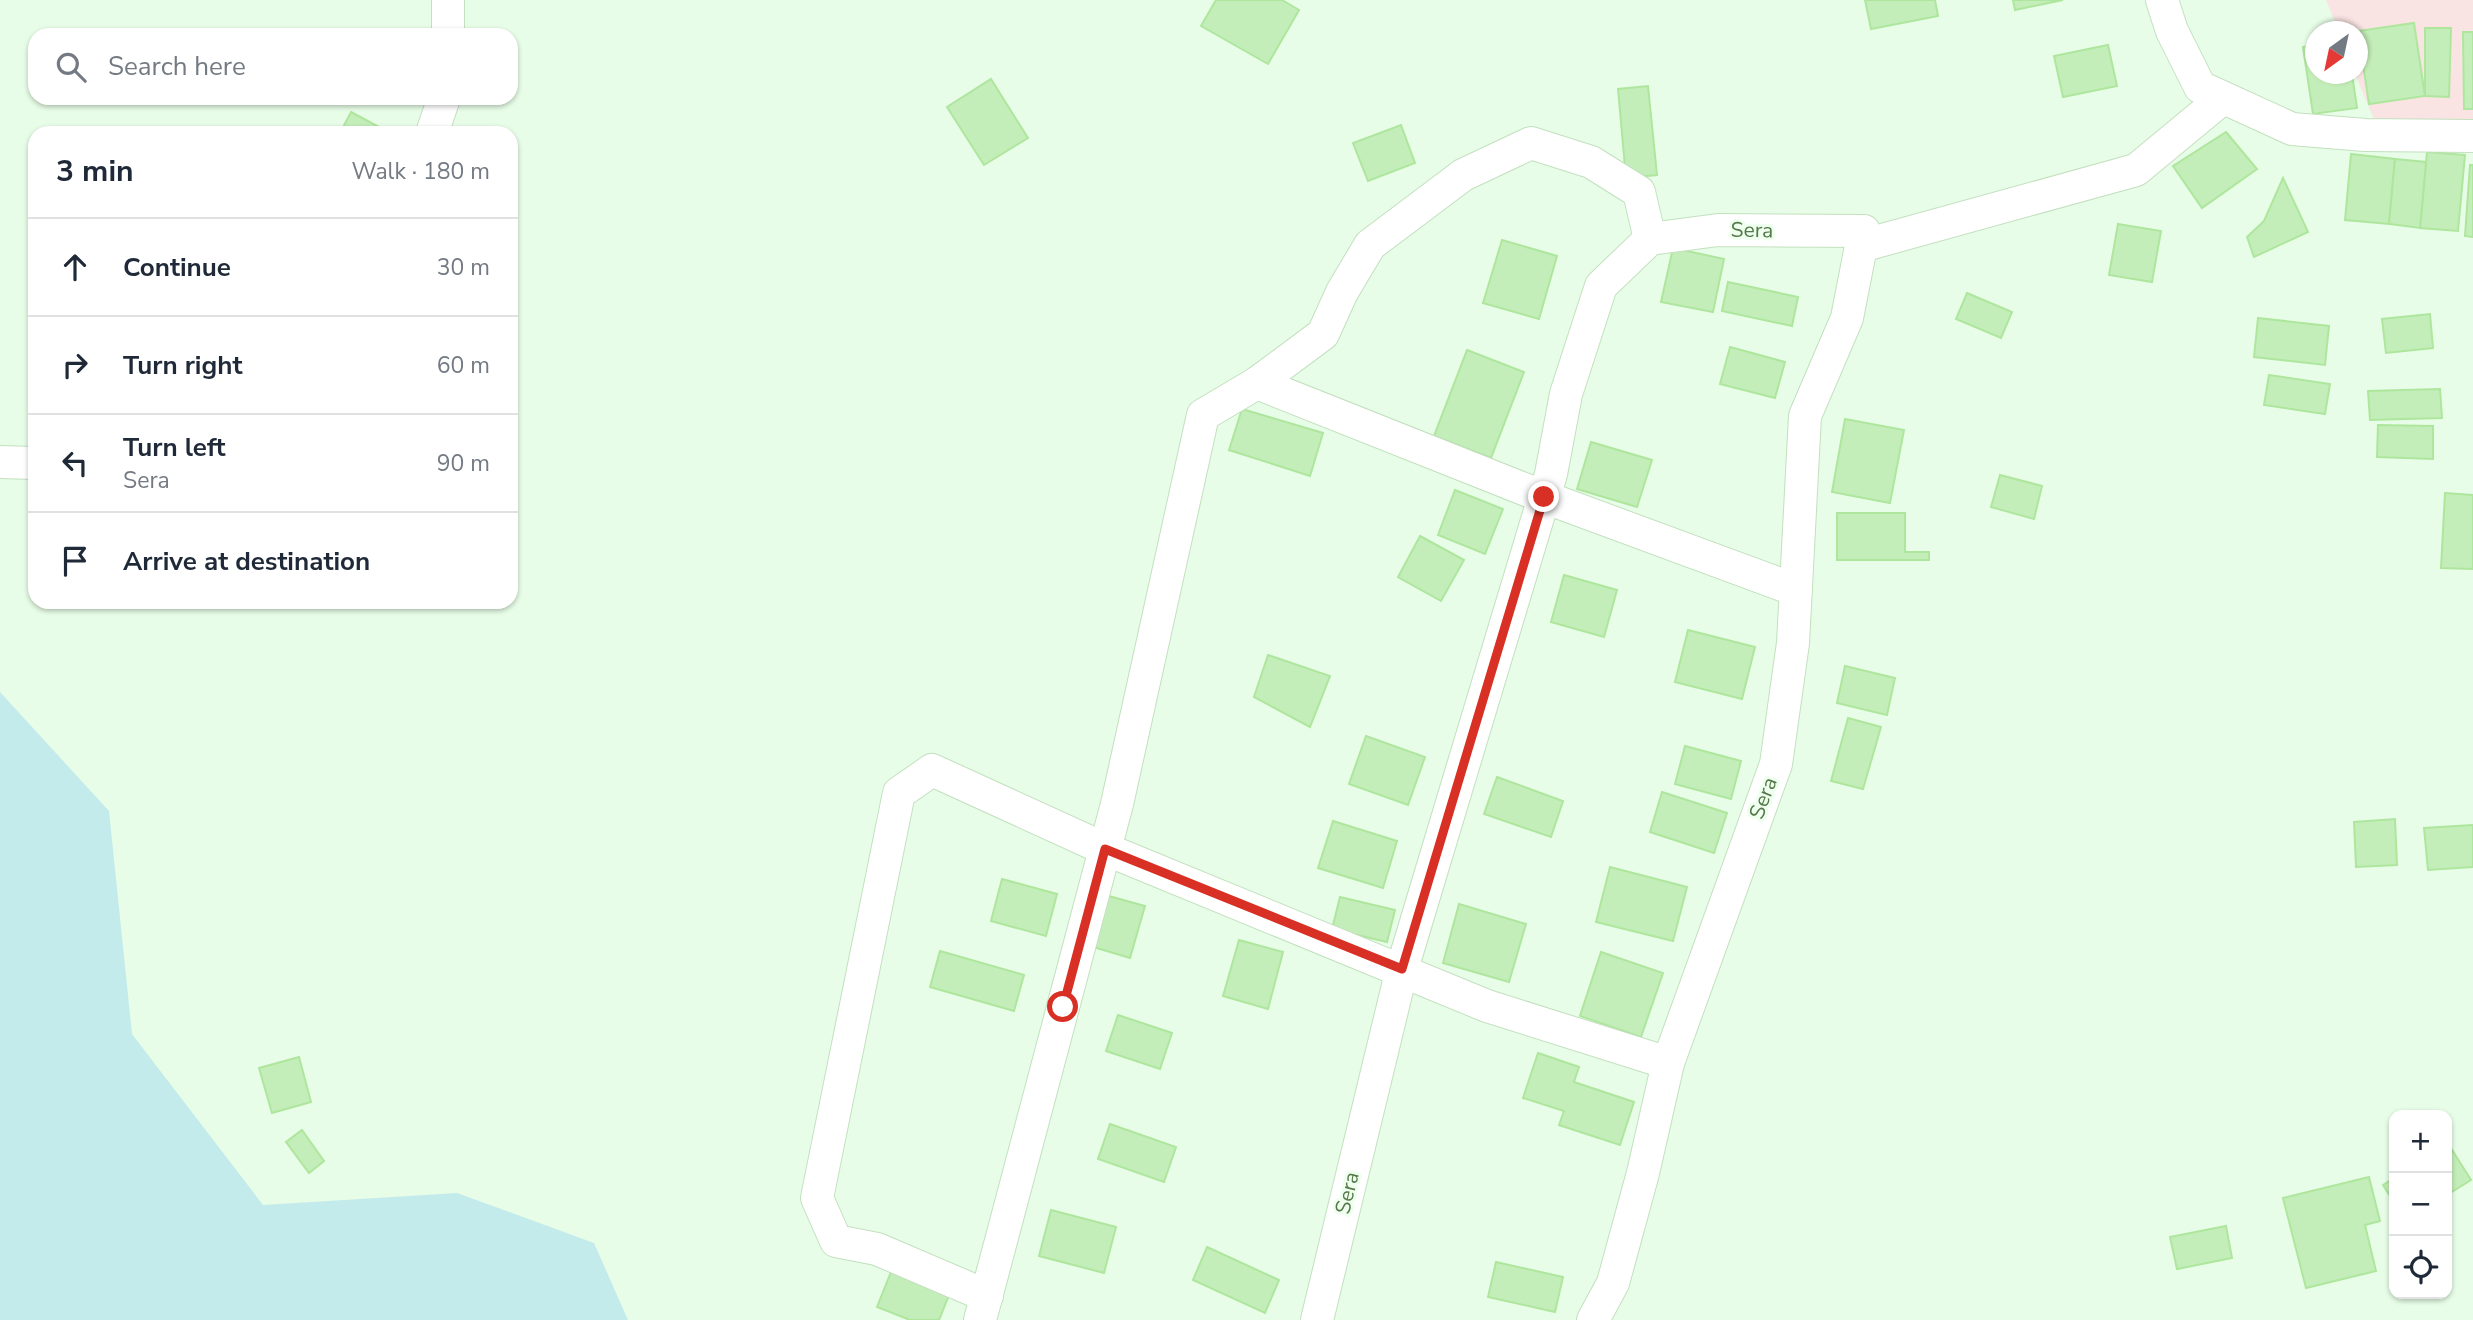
<!DOCTYPE html>
<meta charset="utf-8">
<style>
:root{--surface:#fff;--page:#f2f2f3;--text:#1f2937;--muted:#747a83;--line:#e0e1e3}
body{margin:0;font-family:"Nunito Sans",sans-serif;background:var(--page);color:var(--text)}
.controls{position:absolute;right:21px;bottom:21px;display:grid;overflow:hidden;border-radius:14px;box-shadow:0 2px 5px #0004}
.controls button{width:63px;height:63px;display:grid;place-items:center;padding:0;border:0;border-bottom:2px solid var(--line);background:var(--surface);color:var(--text);font:35px sans-serif}
.compass{position:absolute;left:2305px;top:21px;width:63px;height:63px;border-radius:50%;background:var(--surface);box-shadow:0 2px 5px #0004;rotate:213deg}
.stop{position:absolute;width:21px;height:21px;margin:-16px;border:5px solid #d93025;border-radius:50%;background:#fff}
.stop.end{background:#d93025;border-color:#fff;box-shadow:0 2px 7px #0008}
.list{margin:0;padding:0;list-style:none}
h2{display:flex;justify-content:space-between;align-items:center;height:91px;margin:0;padding:0 28px;font-size:30px}
h2 small{font-size:23px;font-weight:400;color:var(--muted)}
.list li{display:grid;grid-template-columns:46px 1fr auto;gap:21px;align-items:center;box-sizing:border-box;height:98px;padding:0 28px;border-top:2px solid var(--line)}
.list b{display:block;font-size:26px;white-space:nowrap}
.list p{margin:0;font-size:23px;white-space:nowrap;color:var(--muted)}
.list em{font-size:23px;font-style:normal;color:var(--muted)}
.icon{flex:none;width:38px;height:38px;fill:none;stroke:currentColor;stroke-width:2;stroke-linecap:round;stroke-linejoin:round}
.map{position:relative;flex:none;width:2473px;height:1320px;overflow:hidden}
.search{position:absolute;background:var(--surface);box-shadow:0 2px 5px #0004;left:28px;top:28px;width:490px;height:77px;display:flex;align-items:center;gap:18px;box-sizing:border-box;padding:0 24px;border-radius:21px;color:var(--muted);font-size:26px}
.panel{position:absolute;background:var(--surface);box-shadow:0 2px 5px #0004;left:28px;top:126px;width:490px;height:483px;border-radius:21px}
.map>svg:first-child{display:block}
</style>
<div class="map">
<svg width="2473" height="1320" viewBox="0 0 2473 1320">
<rect width="100%" height="100%" fill="#e7fde7"/>
<polygon fill="#fae4e3" points="2326,0 2473,0 2473,128 2375,122 2355,74 2358,32 2339,31"/>
<polygon fill="#c4ebeb" points="0,692 109,811 132,1034 263,1205 457,1193 594,1243 628,1320 0,1320"/>
<g fill="#c4eeb9" stroke="#aee69e" stroke-width="2">
<polygon points="1216,0 1282,0 1299,10 1268,64 1201,26"/>
<polygon points="1865,0 1935,0 1938,16 1871,29"/>
<polygon points="2013,0 2063,0 2015,10"/>
<polygon points="2414,23 2425,96 2369,104 2358,31"/>
<polygon points="2425,28 2451,28 2449,97 2425,96"/>
<polygon points="2463,32 2473,32 2473,109 2464,109"/>
<polygon points="2108,45 2117,86 2063,97 2054,56"/>
<polygon points="2316,45 2316,74 2352,74 2357,108 2313,114 2303,47"/>
<polygon points="991,79 1028,138 984,165 947,107"/>
<polygon points="1648,86 1657,175 1626,178 1618,89"/>
<polygon points="351,112 390,133 340,133"/>
<polygon points="1401,125 1415,163 1368,181 1353,143"/>
<polygon points="2226,132 2257,169 2202,208 2173,166"/>
<polygon points="2427,152 2465,155 2458,231 2420,228"/>
<polygon points="2351,154 2395,159 2389,224 2345,220"/>
<polygon points="2395,159 2426,162 2420,228 2389,224"/>
<polygon points="2470,165 2473,165 2473,237 2465,236"/>
<polygon points="2283,178 2308,232 2254,257 2247,237 2264,221"/>
<polygon points="2118,224 2161,231 2152,282 2109,275"/>
<polygon points="1502,240 1557,256 1539,319 1483,303"/>
<polygon points="1673,248 1724,259 1713,312 1661,302"/>
<polygon points="1728,282 1798,297 1792,326 1722,311"/>
<polygon points="1967,293 2012,312 2001,338 1956,319"/>
<polygon points="2430,314 2433,348 2386,353 2382,319"/>
<polygon points="2258,318 2329,326 2325,365 2254,357"/>
<polygon points="1730,347 1785,362 1775,398 1720,384"/>
<polygon points="1467,350 1524,372 1491,458 1434,436"/>
<polygon points="2269,375 2330,384 2325,414 2264,405"/>
<polygon points="2440,389 2442,418 2370,420 2368,391"/>
<polygon points="1242,409 1323,433 1310,476 1229,450"/>
<polygon points="1845,419 1904,430 1890,503 1832,492"/>
<polygon points="2378,425 2433,426 2433,459 2377,457"/>
<polygon points="1591,442 1652,460 1637,507 1577,489"/>
<polygon points="2000,475 2042,486 2034,519 1991,507"/>
<polygon points="1455,490 1503,509 1485,554 1438,535"/>
<polygon points="2445,493 2473,495 2473,569 2441,568"/>
<polygon points="1837,513 1905,513 1905,552 1929,552 1929,560 1837,560"/>
<polygon points="1420,536 1464,560 1441,601 1398,577"/>
<polygon points="1564,575 1617,590 1604,637 1551,622"/>
<polygon points="1688,630 1755,647 1742,699 1675,682"/>
<polygon points="1268,655 1330,676 1310,727 1254,697"/>
<polygon points="1845,666 1895,678 1887,715 1837,703"/>
<polygon points="1848,718 1881,727 1863,789 1831,781"/>
<polygon points="1366,736 1425,757 1408,805 1349,784"/>
<polygon points="1685,746 1741,761 1731,799 1675,784"/>
<polygon points="1497,777 1563,801 1551,837 1484,814"/>
<polygon points="1662,792 1727,813 1714,853 1650,832"/>
<polygon points="2395,819 2397,865 2356,867 2354,822"/>
<polygon points="1333,821 1397,841 1383,888 1318,868"/>
<polygon points="2473,825 2473,867 2428,870 2424,828"/>
<polygon points="1610,867 1687,887 1673,941 1596,922"/>
<polygon points="1002,879 1057,894 1046,936 991,921"/>
<polygon points="1105,895 1145,906 1130,958 1090,946"/>
<polygon points="1340,897 1395,910 1387,942 1332,929"/>
<polygon points="1459,904 1526,924 1509,982 1443,963"/>
<polygon points="1239,940 1283,952 1268,1009 1223,996"/>
<polygon points="940,951 1024,975 1014,1011 930,987"/>
<polygon points="1601,952 1663,973 1641,1037 1580,1016"/>
<polygon points="1118,1015 1172,1033 1160,1069 1106,1051"/>
<polygon points="1538,1053 1579,1067 1574,1082 1634,1102 1620,1145 1559,1125 1564,1111 1523,1098"/>
<polygon points="299,1057 311,1102 272,1113 259,1068"/>
<polygon points="1110,1124 1176,1147 1164,1182 1098,1159"/>
<polygon points="302,1130 324,1161 309,1173 286,1142"/>
<polygon points="2449,1145 2471,1180 2447,1195 2447,1146"/>
<polygon points="2369,1177 2380,1221 2365,1225 2376,1271 2306,1288 2283,1198"/>
<polygon points="2394,1178 2394,1202 2383,1185"/>
<polygon points="1051,1210 1116,1227 1104,1273 1039,1256"/>
<polygon points="2226,1226 2232,1258 2177,1269 2170,1237"/>
<polygon points="1207,1247 1279,1280 1265,1313 1193,1280"/>
<polygon points="1496,1262 1563,1277 1555,1312 1488,1297"/>
<polygon points="891,1272 949,1295 939,1320 910,1320 877,1307"/>
</g>
<g fill="none" stroke-linecap="round" stroke-linejoin="round">
<g stroke="#c3e0bf" stroke-width="34">
<g id="street">
<polyline points="448,0 448,35"/>
<polyline points="2162,0 2172,31 2200,87 2292,129 2365,135 2473,136"/>
<polyline points="432,133 444,98"/>
<polyline points="1861,246 2136,170 2223,98"/>
<polyline points="1257,383 1544,497 1796,590"/>
<polyline points="0,462 35,463"/>
<polyline points="987,1296 877,1249 836,1241 817,1198 899,793 932,770 1105,849 1487,1006 1668,1063"/>
<polyline points="980,1320 1117,804 1203,415 1257,383 1323,334 1342,292 1370,245 1463,175 1531,143 1591,162 1639,192 1650,239"/>
<polyline points="1317,1320 1402,969 1551,474 1566,394 1601,286 1650,239 1718,230 1864,231 1847,318 1805,416 1793,643 1776,764 1668,1063 1643,1173 1613,1283 1593,1320"/>
</g>
</g>
<use href="#street" stroke="#fff" stroke-width="32"/>
</g>
<g fill="none" stroke-linecap="round" stroke-linejoin="round">
<polyline stroke="#d93025" stroke-width="9" points="1063,1007 1105,849 1402,969 1544,497"/>
</g>
<g text-anchor="middle" stroke-width="6" stroke-linejoin="round" paint-order="stroke">
<g font-size="21" fill="#55784a" stroke="#efe">
<text transform="translate(1752 230) rotate(1)" y="7">Sera</text>
<text transform="translate(1763 798) rotate(-69)" y="7">Sera</text>
<text transform="translate(1347 1193) rotate(-76)" y="7">Sera</text>
</g>
</g>
</svg>
<div class="controls">
<button>+</button>
<button>−</button>
<button><svg class="icon" aria-label="locate" viewBox="0 0 24 24"><circle cx="12" cy="12" r="6"/><path d="M12 2v4M12 18v4M2 12h4M18 12h4"/></svg></button>
</div>
<svg class="compass" viewBox="-18 -18 36 36"><path d="M0-13l5 13h-10z" fill="#e53935"/><path d="M0 13l5-13h-10z" fill="#747a83"/></svg>
<div class="stop" style="left:1063px;top:1007px"></div>
<div class="stop end" style="left:1544px;top:497px"></div>
<div class="search"><svg class="icon" aria-label="search" viewBox="0 0 24 24"><circle cx="10" cy="10" r="6"/><path d="M15 15l6 6"/></svg>Search here</div>
<section class="panel">
<h2>3 min<small>Walk · 180 m</small></h2>
<ul class="list">
<li><svg class="icon" aria-label="ahead" viewBox="0 0 24 24"><path d="M12 20V5M6 11l6-6 6 6"/></svg><div><b>Continue</b></div><em>30 m</em></li>
<li><svg class="icon" aria-label="right" viewBox="0 0 24 24"><path d="M7 20v-9h11M14 6l5 5-5 5"/></svg><div><b>Turn right</b></div><em>60 m</em></li>
<li><svg class="icon" aria-label="left" viewBox="0 0 24 24"><path d="M17 20v-9H6M10 6l-5 5 5 5"/></svg><div><b>Turn left</b><p>Sera</p></div><em>90 m</em></li>
<li><svg class="icon" aria-label="arrive" viewBox="0 0 24 24"><path d="M6 21V4h12l-3 4 3 4H6"/></svg><div><b>Arrive at destination</b></div></li>
</ul>
</section>
</div>
